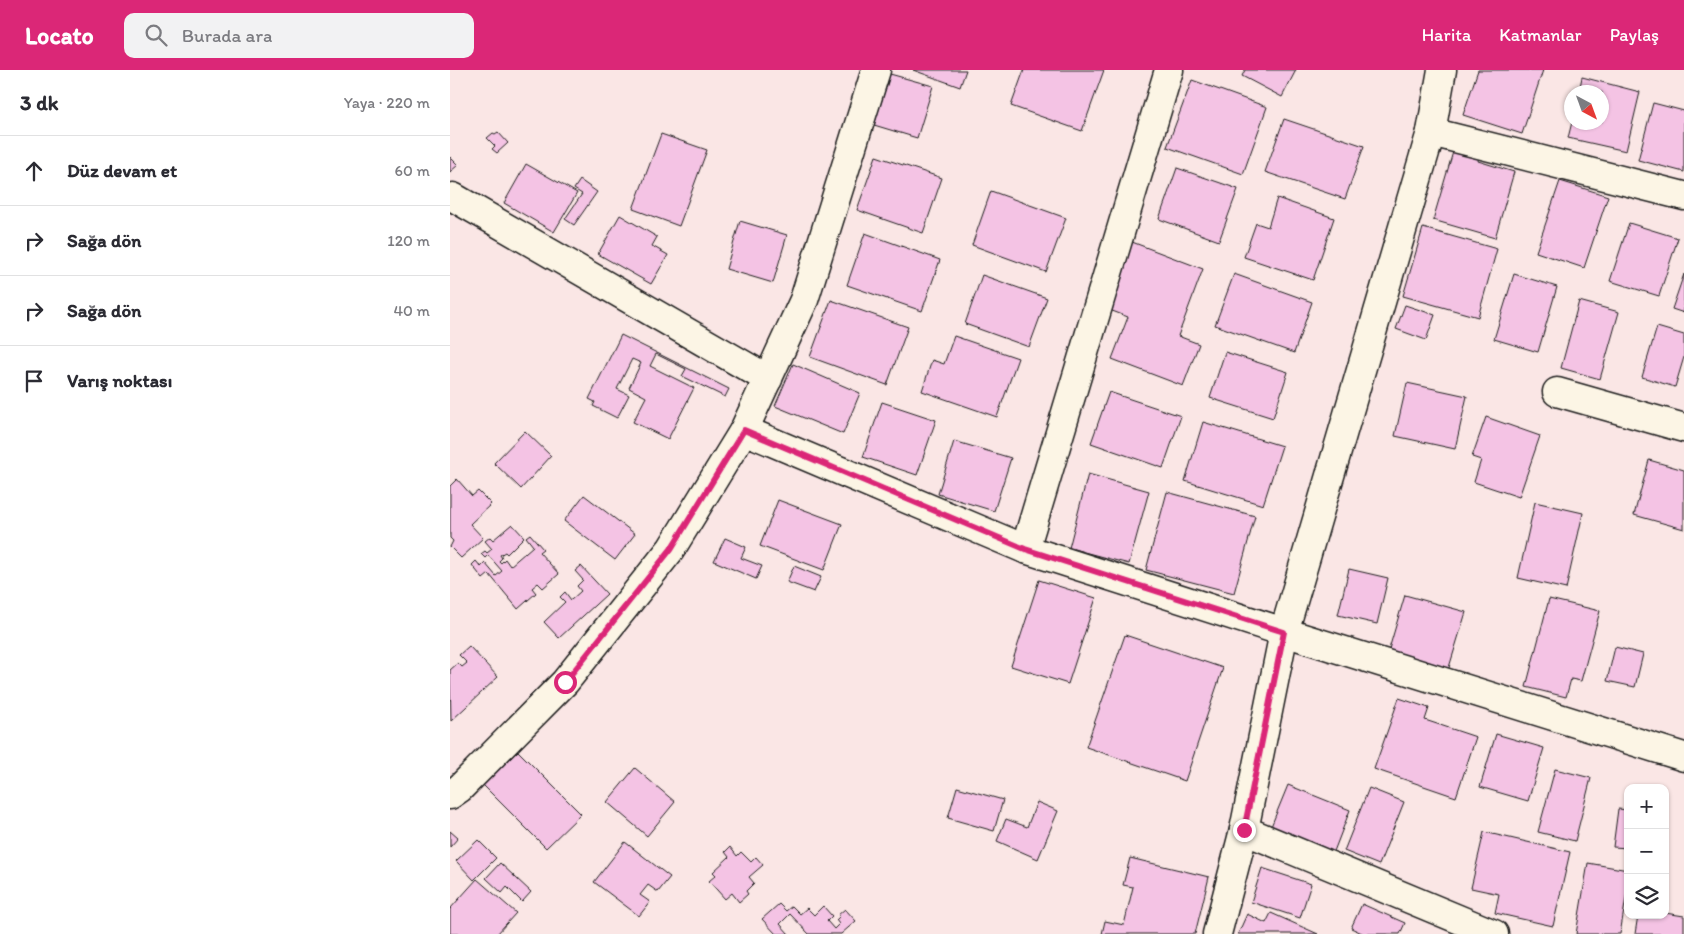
<!DOCTYPE html>
<html lang="tr">
<meta charset="utf-8">
<style>
:root{--surface:#fff;--page:#f2f2f3;--text:#2b2b33;--muted:#7c7c81;--line:#e1e1e2;--accent:#db2777}
body{margin:0;font-family:Itim,sans-serif;background:var(--page);color:var(--text)}
.controls{position:absolute;right:15px;bottom:15px;display:grid;overflow:hidden;border-radius:10px;box-shadow:0 1px 4px #0004}
.controls button{width:45px;height:45px;display:grid;place-items:center;padding:0;border:0;border-bottom:1px solid var(--line);background:var(--surface);color:var(--text);font:25px sans-serif}
.compass{position:absolute;left:1114px;top:15px;width:45px;height:45px;border-radius:50%;background:var(--surface);box-shadow:0 1px 4px #0004;rotate:139deg}
.stop{position:absolute;width:15px;height:15px;margin:-11px;border:4px solid #db2777;border-radius:50%;background:#fff}
.stop.end{background:#db2777;border-color:#fff;box-shadow:0 1px 5px #0008}
.list{margin:0;padding:0;list-style:none}
h2{display:flex;justify-content:space-between;align-items:center;height:65px;margin:0;padding:0 20px;font-size:21px}
h2 small{font-size:16px;font-weight:400;color:var(--muted)}
.list li{display:grid;grid-template-columns:32px 1fr auto;gap:15px;align-items:center;box-sizing:border-box;height:70px;padding:0 20px;border-top:1px solid var(--line)}
.list b{display:block;font-size:19px;white-space:nowrap}
.list em{font-size:16px;font-style:normal;color:var(--muted)}
.icon{flex:none;width:28px;height:28px;fill:none;stroke:currentColor;stroke-width:2;stroke-linecap:round;stroke-linejoin:round}
.map{position:relative;flex:none;width:1234px;height:864px;overflow:hidden}
header{display:flex;align-items:center;gap:30px;box-sizing:border-box;height:70px;padding:0 25px;background:var(--accent);color:#fff}
header strong{font-size:24px}
nav{display:flex;gap:28px;margin-inline-start:auto;font-size:18px}
.search{width:350px;height:45px;background:var(--page);display:flex;align-items:center;gap:12px;box-sizing:border-box;padding:0 18px;border-radius:10px;color:var(--muted);font-size:19px}
main{display:flex}
aside{flex:1;background:var(--surface)}
.map>svg:first-child{display:block}
</style>
<header>
<strong>Locato</strong>
<div class="search"><svg class="icon" aria-label="search" viewBox="0 0 24 24"><circle cx="10" cy="10" r="6"/><path d="M15 15l6 6"/></svg>Burada ara</div>
<nav><a>Harita</a><a>Katmanlar</a><a>Paylaş</a></nav>
</header>
<main>
<aside>
<h2>3 dk<small>Yaya · 220 m</small></h2>
<ul class="list">
<li><svg class="icon" aria-label="ahead" viewBox="0 0 24 24"><path d="M12 20V5M6 11l6-6 6 6"/></svg><div><b>Düz devam et</b></div><em>60 m</em></li>
<li><svg class="icon" aria-label="right" viewBox="0 0 24 24"><path d="M7 20v-9h11M14 6l5 5-5 5"/></svg><div><b>Sağa dön</b></div><em>120 m</em></li>
<li><svg class="icon" aria-label="right" viewBox="0 0 24 24"><path d="M7 20v-9h11M14 6l5 5-5 5"/></svg><div><b>Sağa dön</b></div><em>40 m</em></li>
<li><svg class="icon" aria-label="arrive" viewBox="0 0 24 24"><path d="M6 21V4h12l-3 4 3 4H6"/></svg><div><b>Varış noktası</b></div></li>
</ul>
</aside>
<div class="map">
<svg width="1234" height="864" viewBox="0 0 1234 864">
<rect width="100%" height="100%" fill="#fae6e5"/>
<filter id="ink" filterUnits="userSpaceOnUse"><feTurbulence type="fractalNoise" baseFrequency=".02" numOctaves="2"/><feDisplacementMap in="SourceGraphic" scale="10" xChannelSelector="R" yChannelSelector="G"/><feConvolveMatrix kernelMatrix="1 2 1 2 8 2 1 2 1" color-interpolation-filters="sRGB"/></filter>
<g filter="url(#ink)">
<g fill="#f4c3e4" stroke="#1c1c1c">
<polygon points="463,0 516,0 510,17"/>
<polygon points="574,0 654,0 632,61 561,36"/>
<polygon points="795,0 846,0 832,27 792,6"/>
<polygon points="1028,0 1093,0 1072,64 1013,45"/>
<polygon points="440,4 483,16 467,68 424,55"/>
<polygon points="1132,7 1190,22 1176,81 1118,68 1122,52 1152,52 1152,22 1129,22"/>
<polygon points="742,10 817,37 793,104 717,77"/>
<polygon points="1203,33 1234,41 1234,102 1188,90"/>
<polygon points="834,49 914,76 895,129 815,102"/>
<polygon points="48,62 58,73 47,83 42,79 45,76 37,68 43,63 45,64"/>
<polygon points="211,64 257,80 229,156 183,139"/>
<polygon points="1005,75 1030,82 1028,91 1064,102 1045,168 983,150"/>
<polygon points="426,86 492,108 473,163 407,140"/>
<polygon points="0,87 8,95 0,102"/>
<polygon points="76,94 127,123 104,162 54,133"/>
<polygon points="727,98 788,119 769,171 709,149"/>
<polygon points="130,110 147,122 124,155 115,149 132,124 124,119"/>
<polygon points="1110,111 1158,126 1134,198 1086,182"/>
<polygon points="541,121 616,148 596,202 522,175"/>
<polygon points="827,128 884,148 863,210 794,187 806,153 818,157"/>
<polygon points="170,145 207,167 202,176 218,185 201,214 148,184"/>
<polygon points="290,151 337,165 323,213 276,199"/>
<polygon points="1179,153 1228,168 1209,226 1160,211"/>
<polygon points="973,158 1047,179 1028,247 953,226"/>
<polygon points="415,163 490,190 472,241 397,215"/>
<polygon points="682,172 753,199 728,266 749,274 733,316 662,289 678,247 657,239"/>
<polygon points="784,204 862,232 844,283 765,255"/>
<polygon points="1064,204 1107,217 1088,282 1044,269"/>
<polygon points="1234,204 1234,243 1222,239"/>
<polygon points="532,205 597,228 579,277 515,254"/>
<polygon points="381,230 458,257 437,315 360,287"/>
<polygon points="1129,231 1169,242 1150,309 1111,298"/>
<polygon points="955,235 985,245 976,270 946,259"/>
<polygon points="1207,257 1234,265 1234,287 1225,317 1192,307"/>
<polygon points="171,265 279,319 275,327 232,306 236,299 206,284 200,296 244,318 218,369 183,352 196,327 179,318 191,293 182,289 167,319 179,325 167,348 143,336 145,332 139,329"/>
<polygon points="504,266 568,288 547,347 472,321 482,290 494,294"/>
<polygon points="775,282 838,302 823,348 760,328"/>
<polygon points="343,294 410,323 393,364 325,336"/>
<polygon points="957,313 1017,326 1005,379 945,366"/>
<polygon points="659,322 731,346 713,398 641,373"/>
<polygon points="432,332 486,350 467,405 413,387"/>
<polygon points="1036,347 1090,366 1069,427 1024,412 1031,390 1022,387"/>
<polygon points="753,352 832,376 813,435 735,411"/>
<polygon points="75,361 101,386 71,419 44,393"/>
<polygon points="504,371 561,388 544,441 488,424"/>
<polygon points="1199,390 1234,400 1234,459 1184,445"/>
<polygon points="638,404 699,421 679,494 619,478"/>
<polygon points="7,409 22,426 28,421 41,434 20,454 33,468 11,488 0,477 3,471 0,468 0,416"/>
<polygon points="717,422 805,446 784,523 696,500"/>
<polygon points="134,425 185,464 165,490 114,451"/>
<polygon points="328,430 392,454 374,500 310,476"/>
<polygon points="1085,432 1133,443 1116,519 1068,508"/>
<polygon points="62,454 74,467 57,484 55,482 50,485 52,488 49,491 51,493 55,489 60,496 83,476 76,467 80,464 93,479 89,482 109,504 93,518 88,513 82,518 86,523 68,539 39,504 33,509 22,495 26,491 31,497 35,493 46,506 52,501 38,485 35,488 31,484 35,481 37,483 42,479 35,471 40,467 43,470"/>
<polygon points="275,468 296,477 291,488 312,496 306,509 264,491"/>
<polygon points="131,496 157,524 109,568 94,552 115,532 110,527 115,522 121,530 131,521 127,516 133,510 125,501"/>
<polygon points="344,496 371,507 364,522 337,512"/>
<polygon points="899,499 938,508 927,554 888,545"/>
<polygon points="589,510 646,528 618,614 561,596"/>
<polygon points="955,525 1016,542 997,604 937,586"/>
<polygon points="1099,529 1150,541 1131,611 1121,609 1116,627 1076,617"/>
<polygon points="675,565 773,598 735,711 636,677"/>
<polygon points="19,576 48,607 1,651 0,600 8,593 12,597 17,593 9,585"/>
<polygon points="1165,577 1193,584 1185,617 1157,611"/>
<polygon points="949,628 979,638 975,650 1026,667 1006,727 924,699"/>
<polygon points="1046,664 1094,678 1078,731 1030,717"/>
<polygon points="68,681 131,744 96,778 33,715"/>
<polygon points="185,698 225,732 197,766 157,732"/>
<polygon points="1105,699 1141,708 1125,771 1088,762"/>
<polygon points="838,715 900,740 883,784 820,759"/>
<polygon points="507,717 553,730 544,761 498,748"/>
<polygon points="919,718 954,732 929,795 894,781"/>
<polygon points="587,732 608,741 588,789 547,771 556,749 577,757"/>
<polygon points="1168,739 1178,740 1178,778 1163,777"/>
<polygon points="0,761 8,768 0,777"/>
<polygon points="1034,762 1120,782 1103,856 1045,843 1049,824 1021,818"/>
<polygon points="28,770 46,788 24,810 6,791"/>
<polygon points="175,772 220,807 208,822 198,815 190,825 200,832 189,846 144,812"/>
<polygon points="280,777 287,786 291,782 301,792 306,787 313,795 299,807 304,813 296,821 298,824 289,832 282,823 275,829 259,811 266,805 263,802 279,787 275,782"/>
<polygon points="680,788 759,807 745,864 652,864 655,851 674,855 683,817 673,815"/>
<polygon points="50,793 81,822 72,832 57,817 52,823 36,808"/>
<polygon points="1138,793 1178,800 1178,816 1170,864 1126,864"/>
<polygon points="812,798 861,814 850,848 801,832"/>
<polygon points="27,809 66,843 47,864 0,864 0,839"/>
<polygon points="329,834 336,841 342,836 350,844 357,838 364,845 373,836 382,846 377,851 384,859 389,854 386,850 390,846 388,845 395,839 406,851 391,864 359,864 340,844 330,854 339,864 326,864 312,849"/>
<polygon points="912,834 955,853 950,864 914,864 901,858"/>
<polygon points="821,843 868,864 788,864 797,844 816,853"/>
<polygon points="1215,843 1234,846 1234,864 1185,864 1188,845 1215,845"/>
</g>
<g fill="none" stroke-linecap="round" stroke-linejoin="round">
<g stroke="#1c1c1c" stroke-width="31">
<g id="minor">
<polyline points="981,62 1234,126"/>
<polyline points="3,127 318,309"/>
<polyline points="1107,322 1234,358"/>
<polyline points="294,360 575,479 834,562 1234,687"/>
<polyline points="575,479 719,0"/>
<polyline points="0,725 10,718 115,612 221,479 294,360 354,230 426,0"/>
<polyline points="794,760 1044,864"/>
<polyline points="767,864 794,760 834,562 981,62 992,0"/>
</g>
</g>
<use href="#minor" stroke="#fcf5e5" stroke-width="28"/>
</g>
</g>
<g fill="none" stroke-linecap="round" stroke-linejoin="round" filter="url(#ink)">
<polyline stroke="#db2777" stroke-width="6" points="115,612 221,479 294,360 575,479 834,562 794,760"/>
</g>
</svg>
<div class="controls">
<button>+</button>
<button>−</button>
<button><svg class="icon" aria-label="layers" viewBox="0 0 24 24"><path d="M12 4l9 5-9 5-9-5zM3 14l9 5 9-5"/></svg></button>
</div>
<svg class="compass" viewBox="-18 -18 36 36"><path d="M0-13l5 13h-10z" fill="#e53935"/><path d="M0 13l5-13h-10z" fill="#7c7c81"/></svg>
<div class="stop" style="left:115px;top:612px"></div>
<div class="stop end" style="left:794px;top:760px"></div>
</div>
</main>
